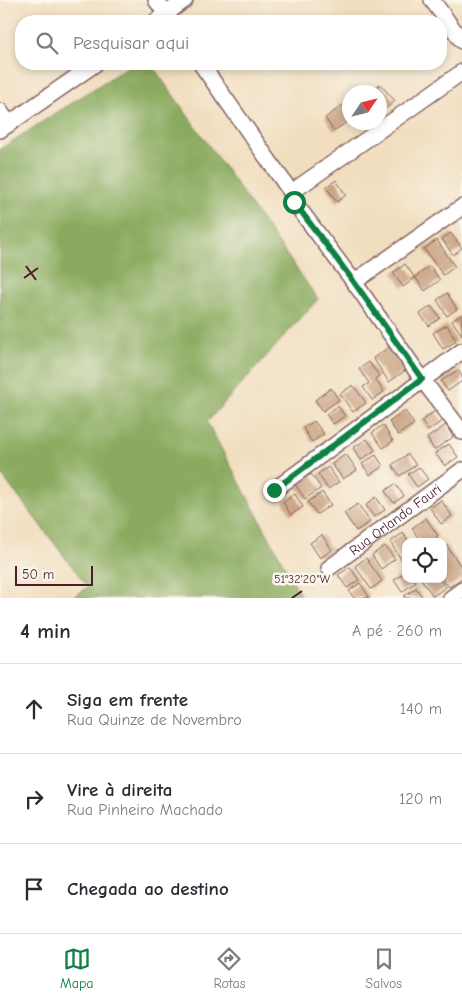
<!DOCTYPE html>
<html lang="pt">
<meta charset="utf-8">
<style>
body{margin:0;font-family:"Comic Neue",sans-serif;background:#f7f7f7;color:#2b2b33}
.controls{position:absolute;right:15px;bottom:15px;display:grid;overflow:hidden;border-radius:10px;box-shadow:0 2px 8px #0003}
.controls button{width:45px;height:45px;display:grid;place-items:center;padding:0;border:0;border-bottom:1px solid #e1e1e2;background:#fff;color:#2b2b33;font:25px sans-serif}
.compass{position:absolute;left:342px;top:85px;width:45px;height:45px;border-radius:50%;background:#fff;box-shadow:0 2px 8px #0003;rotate:55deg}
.scale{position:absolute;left:15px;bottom:12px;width:78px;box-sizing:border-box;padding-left:5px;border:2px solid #4a1f2b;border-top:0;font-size:14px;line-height:18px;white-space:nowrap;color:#4a1f2b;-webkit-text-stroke:4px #fbf7ec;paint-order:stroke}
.stop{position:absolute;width:15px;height:15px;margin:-11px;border:4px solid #0b8043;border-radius:50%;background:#fff}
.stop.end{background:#0b8043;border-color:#fff;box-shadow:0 1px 5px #0008}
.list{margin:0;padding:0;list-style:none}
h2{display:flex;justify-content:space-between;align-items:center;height:65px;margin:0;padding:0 20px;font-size:21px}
h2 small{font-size:16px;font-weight:400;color:#7c7c81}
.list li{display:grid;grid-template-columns:32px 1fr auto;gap:15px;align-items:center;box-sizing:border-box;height:90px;padding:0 20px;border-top:1px solid #e1e1e2}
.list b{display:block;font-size:19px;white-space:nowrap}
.list p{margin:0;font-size:16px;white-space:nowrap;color:#7c7c81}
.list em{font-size:16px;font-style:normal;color:#7c7c81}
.icon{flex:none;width:28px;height:28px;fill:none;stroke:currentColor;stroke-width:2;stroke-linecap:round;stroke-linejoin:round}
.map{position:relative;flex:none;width:462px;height:598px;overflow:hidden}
.search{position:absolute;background:#fff;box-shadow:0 2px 8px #0003;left:15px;right:15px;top:15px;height:55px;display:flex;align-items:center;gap:12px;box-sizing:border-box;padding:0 18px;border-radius:20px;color:#7c7c81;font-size:19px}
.sheet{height:335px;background:#fff}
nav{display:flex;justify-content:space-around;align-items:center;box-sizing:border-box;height:70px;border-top:1px solid #e1e1e2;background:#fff;font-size:14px;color:#7c7c81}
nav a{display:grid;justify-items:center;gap:2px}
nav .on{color:#0b8043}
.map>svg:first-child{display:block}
.forest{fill:#8aab5f;stroke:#6a6545}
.building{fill:#c9a080}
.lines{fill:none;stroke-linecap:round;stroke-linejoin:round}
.minor-casing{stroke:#84625f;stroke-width:18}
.minor{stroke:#fff;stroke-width:15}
.route{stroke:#0b8043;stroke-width:6}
.ticks{fill:none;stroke:#4a1f2b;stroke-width:2}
.labels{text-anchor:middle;stroke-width:5;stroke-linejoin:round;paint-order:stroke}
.street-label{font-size:14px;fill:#4a1f2b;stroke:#fbf7ec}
.ticks-label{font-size:12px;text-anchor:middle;fill:#4a1f2b;stroke:#fbf7ec;stroke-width:5;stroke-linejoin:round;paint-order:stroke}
</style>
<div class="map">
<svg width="462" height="598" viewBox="0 0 462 598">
<rect width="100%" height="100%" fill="#fbf7ec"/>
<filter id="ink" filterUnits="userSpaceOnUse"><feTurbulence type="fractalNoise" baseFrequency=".02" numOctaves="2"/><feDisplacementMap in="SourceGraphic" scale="10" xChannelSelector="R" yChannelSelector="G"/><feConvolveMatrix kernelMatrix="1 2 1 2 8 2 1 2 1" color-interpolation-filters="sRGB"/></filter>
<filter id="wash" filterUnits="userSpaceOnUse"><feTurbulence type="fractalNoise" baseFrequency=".0096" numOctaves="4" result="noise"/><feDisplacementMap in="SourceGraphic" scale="20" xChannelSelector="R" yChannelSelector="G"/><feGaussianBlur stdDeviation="1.12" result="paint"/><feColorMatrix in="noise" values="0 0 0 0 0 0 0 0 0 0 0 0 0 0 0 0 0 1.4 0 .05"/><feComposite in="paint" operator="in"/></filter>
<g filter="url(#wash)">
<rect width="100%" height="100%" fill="#f1debf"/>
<path class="forest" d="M 132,64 L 151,64 L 318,299 L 207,422 L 302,598 L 72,598 L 88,587 L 0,473 L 0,149 Z"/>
<g id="blocks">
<path class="building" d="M 380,84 L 395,101 L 382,112 L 380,109 L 380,92 L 370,92 Z
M 343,105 L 350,114 L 350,120 L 334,131 L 325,118 Z
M 336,180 L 346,195 L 337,202 L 326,187 Z
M 451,233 L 462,248 L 453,255 L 442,239 Z
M 437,240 L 455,267 L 443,275 L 424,249 Z
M 405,264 L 415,278 L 403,287 L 393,273 Z
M 430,266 L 440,280 L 425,291 L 415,277 Z
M 447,293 L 457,309 L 447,316 L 437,300 Z
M 431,306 L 440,318 L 429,326 L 420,314 Z
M 462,314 L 462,335 L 452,321 Z
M 447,325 L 456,341 L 443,349 L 433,333 Z
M 391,346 L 407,369 L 389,382 L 373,358 Z
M 369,362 L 379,376 L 375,379 L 384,392 L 372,400 L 363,387 L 369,383 L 359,369 Z
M 458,370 L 462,376 L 462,381 L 448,391 L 441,381 Z
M 353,385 L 366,403 L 353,412 L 340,394 Z
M 331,388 L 339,400 L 323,411 L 315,400 Z
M 338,406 L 345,416 L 333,424 L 326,414 Z
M 405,411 L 414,424 L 398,435 L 389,422 Z
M 435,411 L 442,421 L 428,431 L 421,421 Z
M 314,421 L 324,434 L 312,442 L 303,428 Z
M 383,425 L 393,441 L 383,448 L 372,433 Z
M 446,425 L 453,437 L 434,450 L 427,438 Z
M 367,439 L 375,450 L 361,460 L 353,448 Z
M 449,444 L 458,457 L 445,466 L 435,453 Z
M 346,454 L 357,470 L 343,479 L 332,464 Z
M 408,454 L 416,465 L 400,476 L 392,465 Z
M 376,455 L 383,466 L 370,475 L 362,464 Z
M 328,467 L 339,482 L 328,489 L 318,474 Z
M 419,467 L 428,479 L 417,487 L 408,474 Z
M 311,474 L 321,488 L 305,499 L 295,484 Z
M 395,484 L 404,496 L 394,503 L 385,491 Z
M 322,492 L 331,505 L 317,514 L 308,502 Z
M 295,494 L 303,507 L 291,515 L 283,502 Z
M 376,497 L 385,510 L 374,517 L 366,505 Z
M 441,500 L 452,516 L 441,524 L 430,508 Z
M 358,504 L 370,522 L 356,531 L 344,513 Z
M 426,518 L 438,536 L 431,542 L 421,542 L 412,528 Z
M 403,533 L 409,542 L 406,542 L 406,560 L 403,562 L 390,542 Z
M 322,535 L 332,550 L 320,558 L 310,543 Z
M 446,545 L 462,568 L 462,578 L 449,587 L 443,579 L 443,547 Z
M 385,546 L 395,559 L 381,569 L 372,555 Z
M 366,558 L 382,581 L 371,589 L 355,566 Z
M 350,567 L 359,580 L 347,588 L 338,575 Z
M 406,572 L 406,579 L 414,579 L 416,582 L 402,592 L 394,580 Z
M 421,579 L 440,579 L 446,587 L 433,596 Z
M 360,583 L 369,597 L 368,598 L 354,598 L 349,591 Z
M 416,588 L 423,598 L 405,598 L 404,596 Z"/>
</g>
</g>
<g filter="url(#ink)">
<use href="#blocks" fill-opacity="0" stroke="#84625f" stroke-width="1"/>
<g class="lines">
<g class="minor-casing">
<g id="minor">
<path d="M 156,0 L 171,21"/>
<path d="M 432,0 L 462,41"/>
<path d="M 156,21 L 185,0"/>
<path d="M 201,64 L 293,195 L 294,202 L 354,282 L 422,379 L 462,432"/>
<path d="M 0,111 L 9,124"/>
<path d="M 0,130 L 95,64"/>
<path d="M 293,195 L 296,189 L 462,72"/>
<path d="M 354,282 L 462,207"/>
<path d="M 274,490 L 462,351"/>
<path id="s1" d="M 329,568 L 462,470"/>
<path d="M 451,598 L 462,590"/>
</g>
</g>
<use href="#minor" class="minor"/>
</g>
</g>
<g class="lines" filter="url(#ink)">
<path class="route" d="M 274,490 L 422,379 L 354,282 L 294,202"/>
</g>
<path class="ticks" d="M 26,266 L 36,280M 24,278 L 38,268M 292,598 L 302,591"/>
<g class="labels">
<g class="street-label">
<text dy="5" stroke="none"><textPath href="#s1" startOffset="82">Rua Orlando Fauri</textPath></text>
</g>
</g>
<g class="ticks-label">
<text x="302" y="583">51°32'20"W</text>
</g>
</svg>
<div class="controls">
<button><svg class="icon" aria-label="locate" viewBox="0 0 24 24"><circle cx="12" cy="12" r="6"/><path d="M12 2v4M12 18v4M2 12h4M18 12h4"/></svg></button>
</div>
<svg class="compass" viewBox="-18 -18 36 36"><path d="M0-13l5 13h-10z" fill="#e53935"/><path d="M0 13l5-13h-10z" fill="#7c7c81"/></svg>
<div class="scale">50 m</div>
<div class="stop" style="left:294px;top:202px"></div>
<div class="stop end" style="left:274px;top:490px"></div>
<div class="search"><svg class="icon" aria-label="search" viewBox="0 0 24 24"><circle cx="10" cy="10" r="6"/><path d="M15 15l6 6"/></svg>Pesquisar aqui</div>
</div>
<section class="sheet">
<h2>4 min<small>A pé · 260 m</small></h2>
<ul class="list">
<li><svg class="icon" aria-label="ahead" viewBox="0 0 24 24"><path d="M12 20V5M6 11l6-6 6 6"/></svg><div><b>Siga em frente</b><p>Rua Quinze de Novembro</p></div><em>140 m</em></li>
<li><svg class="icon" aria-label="right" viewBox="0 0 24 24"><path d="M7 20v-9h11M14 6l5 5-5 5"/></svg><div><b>Vire à direita</b><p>Rua Pinheiro Machado</p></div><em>120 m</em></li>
<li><svg class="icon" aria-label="arrive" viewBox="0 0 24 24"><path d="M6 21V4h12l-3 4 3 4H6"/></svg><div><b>Chegada ao destino</b></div></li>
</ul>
</section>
<nav>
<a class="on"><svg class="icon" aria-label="map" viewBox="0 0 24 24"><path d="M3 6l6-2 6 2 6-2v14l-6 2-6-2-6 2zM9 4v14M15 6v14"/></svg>Mapa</a>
<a><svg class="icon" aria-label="directions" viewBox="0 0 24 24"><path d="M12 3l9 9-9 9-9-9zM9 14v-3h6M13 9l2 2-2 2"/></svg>Rotas</a>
<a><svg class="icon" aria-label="saved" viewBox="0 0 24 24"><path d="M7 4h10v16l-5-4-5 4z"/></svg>Salvos</a>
</nav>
